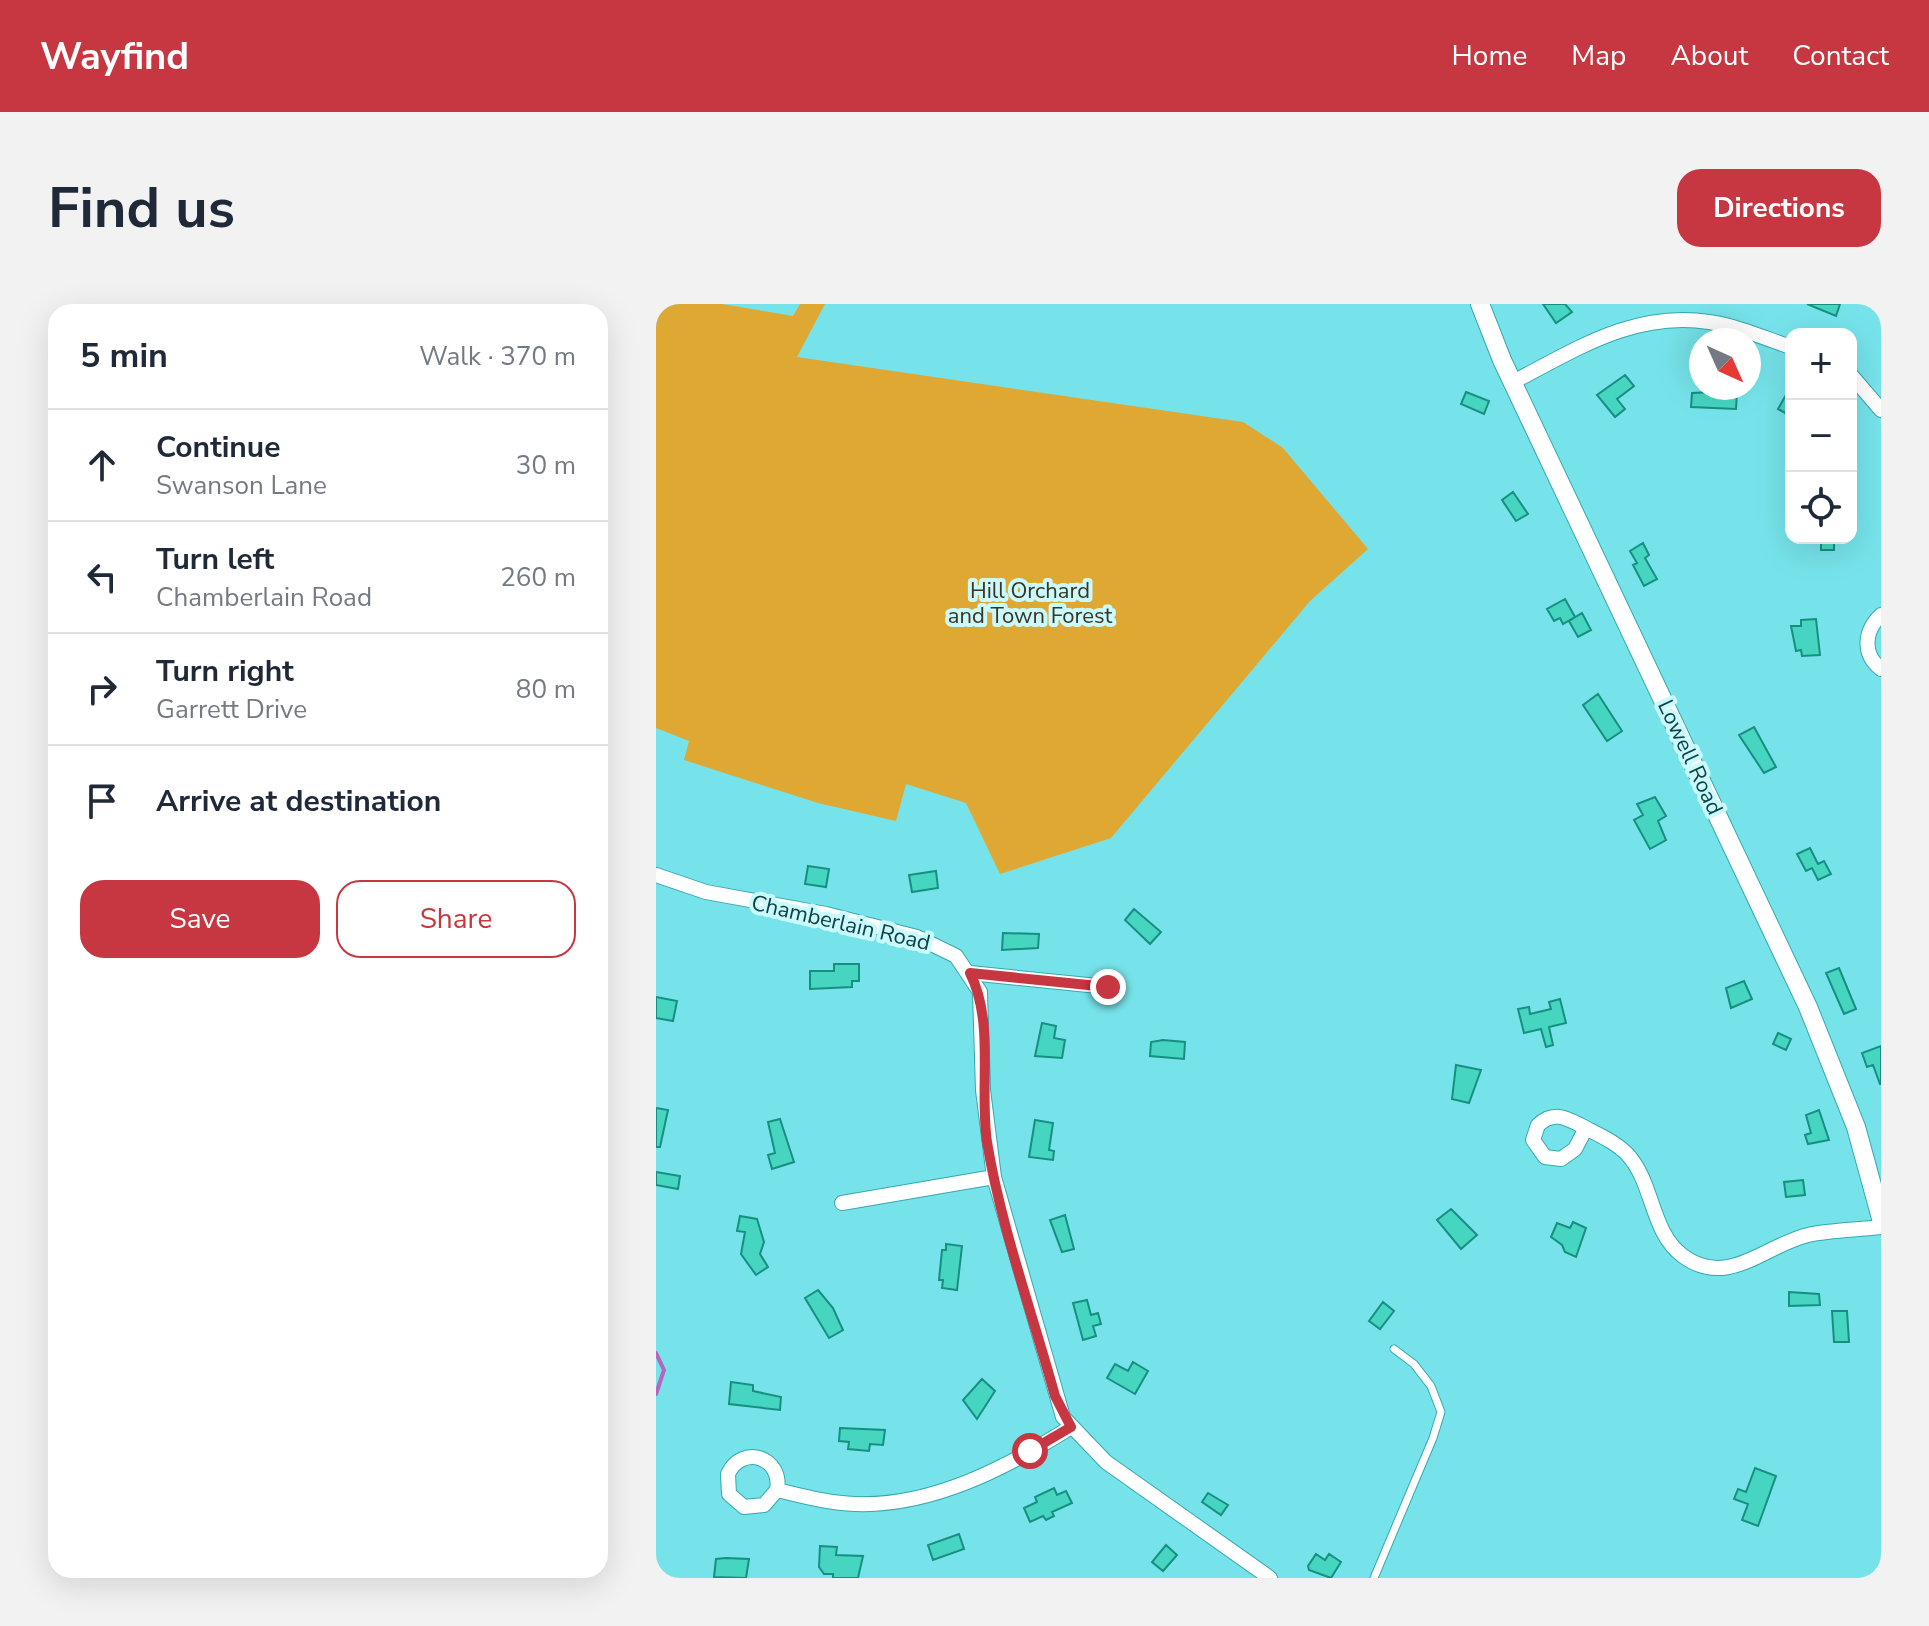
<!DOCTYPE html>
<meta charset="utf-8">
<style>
body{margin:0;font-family:"Nunito Sans",sans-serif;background:#f2f2f3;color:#1f2937}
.controls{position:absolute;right:24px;top:24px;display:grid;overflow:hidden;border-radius:16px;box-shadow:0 8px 32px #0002}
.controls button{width:72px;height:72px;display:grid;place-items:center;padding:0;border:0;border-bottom:2px solid #e0e1e3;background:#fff;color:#1f2937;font:40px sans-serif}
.compass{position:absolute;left:1033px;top:24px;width:72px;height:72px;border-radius:50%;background:#fff;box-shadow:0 8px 32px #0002;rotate:135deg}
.stop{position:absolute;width:24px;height:24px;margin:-18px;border:6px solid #c73741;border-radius:50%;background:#fff}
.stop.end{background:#c73741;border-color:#fff;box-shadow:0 2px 8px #0008}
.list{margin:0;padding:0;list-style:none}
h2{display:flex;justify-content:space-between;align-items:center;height:104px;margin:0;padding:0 32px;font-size:34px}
h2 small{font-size:26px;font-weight:400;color:#747a83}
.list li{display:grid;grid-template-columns:52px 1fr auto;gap:24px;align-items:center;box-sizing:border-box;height:112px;padding:0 32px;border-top:2px solid #e0e1e3}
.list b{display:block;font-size:30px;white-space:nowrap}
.list p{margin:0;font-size:26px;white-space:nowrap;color:#747a83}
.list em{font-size:26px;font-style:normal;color:#747a83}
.actions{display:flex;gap:16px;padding:24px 32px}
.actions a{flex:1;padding:18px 0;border:2px solid #c73741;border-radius:24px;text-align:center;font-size:28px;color:#c73741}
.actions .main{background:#c73741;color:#fff}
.icon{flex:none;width:44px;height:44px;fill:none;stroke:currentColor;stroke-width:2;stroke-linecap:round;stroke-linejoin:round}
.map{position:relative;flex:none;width:1225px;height:1274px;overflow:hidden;border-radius:24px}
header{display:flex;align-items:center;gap:48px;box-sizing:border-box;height:112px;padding:0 40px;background:#c73741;color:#fff}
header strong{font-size:38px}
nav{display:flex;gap:44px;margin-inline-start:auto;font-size:28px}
.intro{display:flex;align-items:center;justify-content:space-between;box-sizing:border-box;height:192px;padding:0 48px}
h1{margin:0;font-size:56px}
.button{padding:20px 36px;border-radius:24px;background:#c73741;color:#fff;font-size:28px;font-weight:700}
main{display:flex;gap:48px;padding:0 48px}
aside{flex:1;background:#fff;border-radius:24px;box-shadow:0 8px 32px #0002}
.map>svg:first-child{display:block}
.green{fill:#dfa833}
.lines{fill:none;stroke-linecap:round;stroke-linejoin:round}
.stream{stroke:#b466c1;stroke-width:4}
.building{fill:#46d5c1;stroke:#178f80;stroke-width:2}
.service-casing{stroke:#35a8b0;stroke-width:9}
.minor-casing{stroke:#35a8b0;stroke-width:16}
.tertiary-casing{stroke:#35a8b0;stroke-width:20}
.service{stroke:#fff;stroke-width:7}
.minor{stroke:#fff;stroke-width:14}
.tertiary{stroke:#fff;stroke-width:18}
.route{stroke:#c73741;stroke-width:10}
.labels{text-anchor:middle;stroke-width:8;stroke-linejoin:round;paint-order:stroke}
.park-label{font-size:22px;fill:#3f341f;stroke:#c9fafe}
.street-label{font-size:22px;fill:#114144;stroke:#c9fafe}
</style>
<header>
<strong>Wayfind</strong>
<nav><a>Home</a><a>Map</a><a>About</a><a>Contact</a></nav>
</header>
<div class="intro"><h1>Find us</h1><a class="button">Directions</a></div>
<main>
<aside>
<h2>5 min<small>Walk · 370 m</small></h2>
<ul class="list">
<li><svg class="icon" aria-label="ahead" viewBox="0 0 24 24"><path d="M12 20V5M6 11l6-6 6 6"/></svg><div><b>Continue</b><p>Swanson Lane</p></div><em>30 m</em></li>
<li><svg class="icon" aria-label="left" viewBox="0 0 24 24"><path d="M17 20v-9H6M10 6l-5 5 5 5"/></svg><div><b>Turn left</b><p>Chamberlain Road</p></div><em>260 m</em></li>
<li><svg class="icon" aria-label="right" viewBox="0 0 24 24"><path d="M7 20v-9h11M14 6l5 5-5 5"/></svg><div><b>Turn right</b><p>Garrett Drive</p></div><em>80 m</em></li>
<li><svg class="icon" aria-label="arrive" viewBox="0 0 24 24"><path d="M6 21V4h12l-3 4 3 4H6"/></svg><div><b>Arrive at destination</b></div></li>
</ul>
<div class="actions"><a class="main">Save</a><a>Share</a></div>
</aside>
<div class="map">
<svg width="1225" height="1274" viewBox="0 0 1225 1274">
<rect width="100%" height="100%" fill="#76e3ea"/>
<path class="green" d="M 0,0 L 66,0 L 137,12 L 144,0 L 169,0 L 141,53 L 587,118 L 627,144 L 712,245 L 654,297 L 455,534 L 344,570 L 310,499 L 250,480 L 240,517 L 162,499 L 28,456 L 33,437 L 0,424 Z"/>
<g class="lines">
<path class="stream" d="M 0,1049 L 8,1066 L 0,1090"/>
</g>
<path class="building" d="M 887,0 L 909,0 L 916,8 L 900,19 Z
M 1151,0 L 1184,0 L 1180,12 Z
M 969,71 L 978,82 L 961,95 L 969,105 L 959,113 L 941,91 Z
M 1135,82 L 1135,112 L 1122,105 Z
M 810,88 L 833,97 L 828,110 L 805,100 Z
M 1057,88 L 1081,88 L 1080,105 L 1035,103 L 1036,89 Z
M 857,188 L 872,210 L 860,217 L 846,196 Z
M 1165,234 L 1178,234 L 1178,246 L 1165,246 Z
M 987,239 L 993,251 L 989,254 L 1001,275 L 988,282 L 977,261 L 981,259 L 974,247 Z
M 909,295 L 919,313 L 907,320 L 904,314 L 898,317 L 891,305 Z
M 926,309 L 935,326 L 922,333 L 913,317 Z
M 1160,315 L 1164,351 L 1146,352 L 1145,346 L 1140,347 L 1135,322 L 1145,322 L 1145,316 Z
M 942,390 L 966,427 L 951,437 L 927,401 Z
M 1098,423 L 1120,463 L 1108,469 L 1083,431 Z
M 999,493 L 1010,512 L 1002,517 L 1010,536 L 994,545 L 978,516 L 987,511 L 981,500 Z
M 1154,544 L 1162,560 L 1168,557 L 1175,570 L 1162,576 L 1156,564 L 1150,567 L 1141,550 Z
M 152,562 L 173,565 L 170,583 L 149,580 Z
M 280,567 L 282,584 L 256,588 L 253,571 Z
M 478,605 L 505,628 L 494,640 L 469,616 Z
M 347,629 L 383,630 L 382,644 L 346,646 Z
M 178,660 L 203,660 L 203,677 L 196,677 L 196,683 L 154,685 L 154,667 L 178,667 Z
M 1183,664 L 1200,705 L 1188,710 L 1170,669 Z
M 1088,677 L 1096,695 L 1075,704 L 1070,684 Z
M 0,693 L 21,697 L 17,717 L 0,714 Z
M 904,695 L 910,719 L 893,723 L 897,741 L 890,743 L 885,725 L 868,729 L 862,705 L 873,703 L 874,710 L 895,705 L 893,698 Z
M 386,719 L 400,722 L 398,734 L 409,736 L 406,754 L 379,752 Z
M 1122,729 L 1135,735 L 1130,746 L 1117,740 Z
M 507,736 L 529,738 L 528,755 L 494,752 L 495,738 Z
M 1225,742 L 1225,780 L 1224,780 L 1217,761 L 1211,763 L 1206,749 Z
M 800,761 L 825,766 L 813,799 L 796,795 Z
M 0,804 L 12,806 L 4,843 L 0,843 Z
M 1163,806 L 1173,836 L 1152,840 L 1149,831 L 1155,829 L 1150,811 Z
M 124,815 L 138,858 L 116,865 L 112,851 L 119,849 L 112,818 Z
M 379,816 L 397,819 L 393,846 L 398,847 L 397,856 L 373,853 Z
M 0,868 L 24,872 L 22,885 L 0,881 Z
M 1147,876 L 1149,891 L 1130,893 L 1128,878 Z
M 795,905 L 821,931 L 805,945 L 781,916 Z
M 409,911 L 418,945 L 406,948 L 394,916 Z
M 84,912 L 101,915 L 108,938 L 104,950 L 112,963 L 100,971 L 85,950 L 89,928 L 81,927 Z
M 917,918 L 930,924 L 920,953 L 909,948 L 906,941 L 895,933 L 901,919 L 914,924 Z
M 290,940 L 306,942 L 301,986 L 286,984 L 287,976 L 283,976 L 286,946 L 290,946 Z
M 162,986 L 177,1004 L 187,1026 L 173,1034 L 149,994 Z
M 1133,988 L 1163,990 L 1164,1001 L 1133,1002 Z
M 431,996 L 435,1011 L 442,1009 L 445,1020 L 437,1022 L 440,1032 L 427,1036 L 417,999 Z
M 727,998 L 738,1007 L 724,1025 L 713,1017 Z
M 1176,1007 L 1191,1007 L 1193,1038 L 1178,1038 Z
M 477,1058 L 492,1067 L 479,1090 L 451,1074 L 459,1060 L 472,1067 Z
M 326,1075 L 339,1087 L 321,1115 L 307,1096 Z
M 75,1078 L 97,1081 L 97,1087 L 125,1093 L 124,1106 L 73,1100 Z
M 184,1124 L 229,1126 L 227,1141 L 214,1140 L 213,1147 L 192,1145 L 193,1138 L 183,1137 Z
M 1099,1164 L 1120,1172 L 1102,1222 L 1086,1216 L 1092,1200 L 1078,1195 L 1082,1185 L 1090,1188 Z
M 398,1184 L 401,1191 L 410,1187 L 416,1199 L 396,1208 L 398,1212 L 390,1216 L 387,1212 L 374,1218 L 368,1204 L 381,1198 L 379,1193 Z
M 552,1189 L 572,1201 L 565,1211 L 546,1198 Z
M 303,1230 L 308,1245 L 277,1256 L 272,1241 Z
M 510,1241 L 521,1251 L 507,1267 L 496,1258 Z
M 164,1242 L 181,1243 L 180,1251 L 207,1252 L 202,1274 L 177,1274 L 177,1270 L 168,1270 L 163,1263 Z
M 660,1250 L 669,1256 L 673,1250 L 685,1258 L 675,1274 L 653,1266 L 652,1262 Z
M 70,1254 L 93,1255 L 90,1274 L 58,1273 L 60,1255 Z"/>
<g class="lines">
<g class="service-casing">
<path id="service" d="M 718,1274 L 777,1134 L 785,1108 L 775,1082 L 758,1060 L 738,1045"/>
</g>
<g class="minor-casing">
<path id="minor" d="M 1195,71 L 1225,106
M 857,78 C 919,46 979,6 1053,18 C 1081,22 1108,34 1135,43
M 1225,311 C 1208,327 1206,350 1225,365
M 0,571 L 50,588 L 170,610 L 261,633 L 300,652 L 324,688 L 327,786 L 338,873 L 407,1113 L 450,1158 L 614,1274
M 314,669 L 452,683
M 930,824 L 919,845 L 905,855 L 889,853 L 877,836 L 882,821 C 897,807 909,813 926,822 C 941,830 960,838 972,851 C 998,880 995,929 1027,952 C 1072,985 1109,941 1152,931 C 1175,926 1201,926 1225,923
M 186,899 L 338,873
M 121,1186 L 108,1201 L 88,1203 L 73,1190 L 72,1170 C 86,1140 127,1153 121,1186 C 147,1192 172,1199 199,1200 C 276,1203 352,1163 415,1123"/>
</g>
<g class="tertiary-casing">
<path id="tertiary" d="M 824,0 L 846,56 L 1152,703 L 1200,823 L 1225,914"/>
</g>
<use href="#service" class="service"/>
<use href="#minor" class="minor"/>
<use href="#tertiary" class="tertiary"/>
</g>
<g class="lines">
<path class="route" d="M 374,1147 L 415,1123 L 399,1092 C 376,1008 345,923 331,838 C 323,783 339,719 314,669 L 452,683"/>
</g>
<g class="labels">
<g class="park-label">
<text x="374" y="294">Hill Orchard<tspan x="374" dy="25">and Town Forest</tspan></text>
</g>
<g class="street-label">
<text transform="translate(1035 453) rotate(65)" y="8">Lowell Road</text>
<text transform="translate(185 618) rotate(13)" y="8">Chamberlain Road</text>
</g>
</g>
</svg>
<div class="controls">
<button>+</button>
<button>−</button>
<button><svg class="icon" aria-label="locate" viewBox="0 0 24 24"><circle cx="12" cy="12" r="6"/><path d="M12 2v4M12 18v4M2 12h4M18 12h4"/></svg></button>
</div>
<svg class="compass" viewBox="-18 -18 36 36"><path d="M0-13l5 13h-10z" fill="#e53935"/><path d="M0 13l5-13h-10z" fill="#747a83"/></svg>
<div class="stop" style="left:374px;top:1147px"></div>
<div class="stop end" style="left:452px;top:683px"></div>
</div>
</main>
